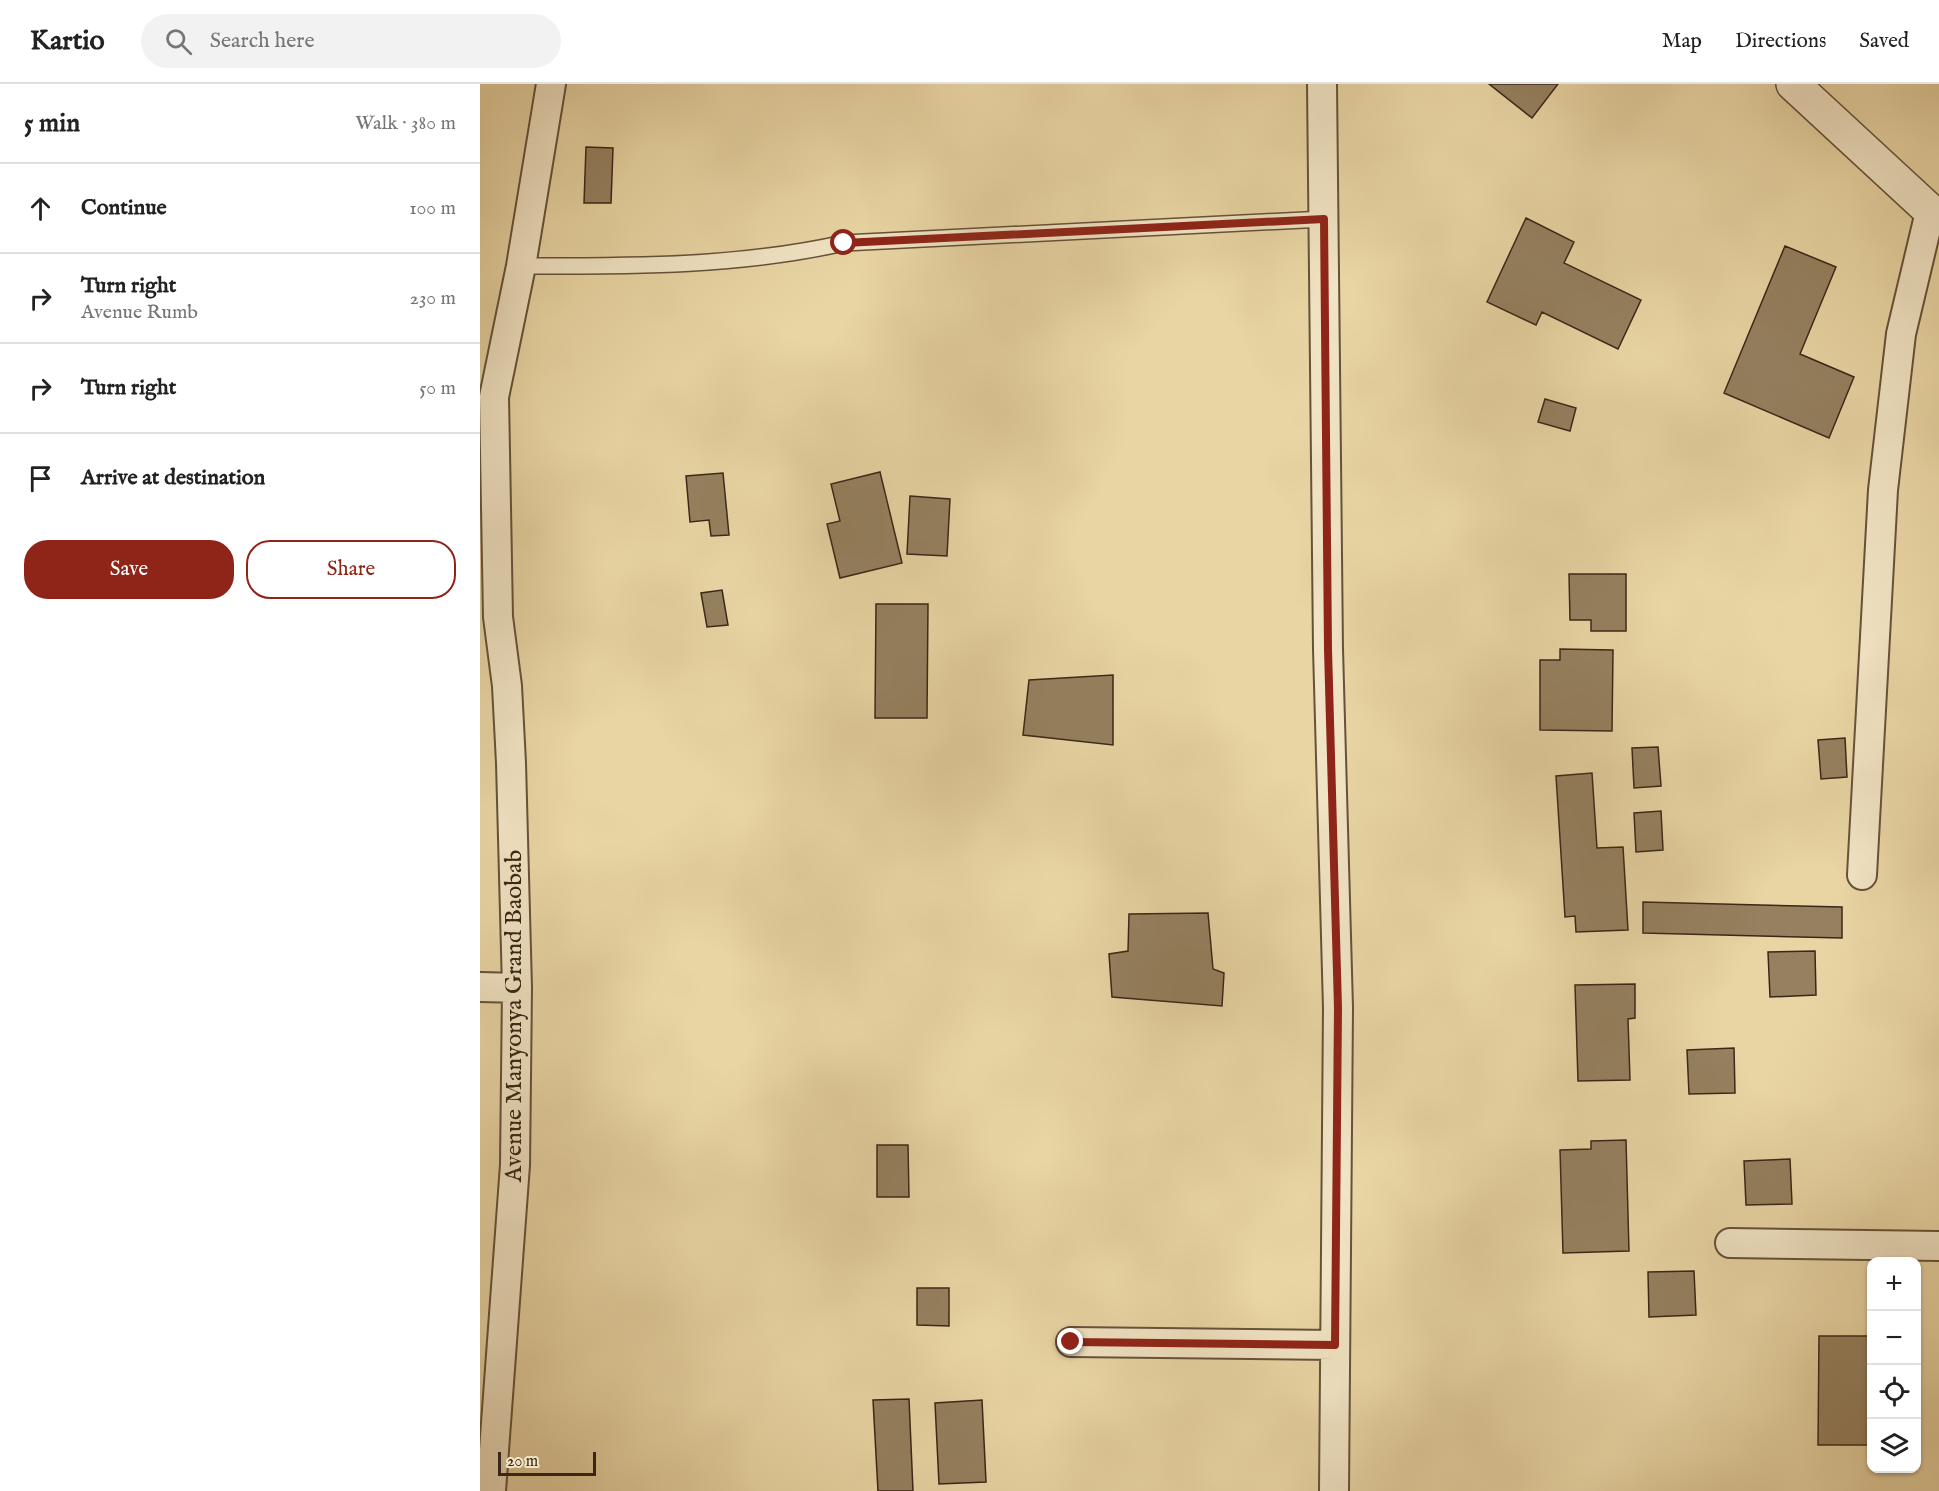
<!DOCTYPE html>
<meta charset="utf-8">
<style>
body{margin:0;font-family:"IM FELL English",serif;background:#f2f2f2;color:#222}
.controls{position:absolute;right:18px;bottom:18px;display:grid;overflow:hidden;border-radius:12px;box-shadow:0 2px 4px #0004}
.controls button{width:54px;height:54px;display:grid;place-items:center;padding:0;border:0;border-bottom:2px solid #e0e0e0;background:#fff;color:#222;font:30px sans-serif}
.scale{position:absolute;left:18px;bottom:15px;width:98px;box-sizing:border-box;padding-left:6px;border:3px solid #3a2717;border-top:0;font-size:16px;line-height:21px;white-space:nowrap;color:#3a2717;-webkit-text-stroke:4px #f1e4c4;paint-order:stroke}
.stop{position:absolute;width:18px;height:18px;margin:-14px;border:4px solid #8f2418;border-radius:50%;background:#fff}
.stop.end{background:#8f2418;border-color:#fff;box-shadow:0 2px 6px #0008}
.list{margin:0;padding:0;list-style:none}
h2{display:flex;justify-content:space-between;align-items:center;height:78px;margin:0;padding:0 24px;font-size:26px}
h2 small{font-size:20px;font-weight:400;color:#767676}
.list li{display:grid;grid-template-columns:39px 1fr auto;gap:18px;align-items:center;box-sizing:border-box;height:90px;padding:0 24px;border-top:2px solid #e0e0e0}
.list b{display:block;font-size:22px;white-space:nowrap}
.list p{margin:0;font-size:20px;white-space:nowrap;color:#767676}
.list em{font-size:20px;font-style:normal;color:#767676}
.actions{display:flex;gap:12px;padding:18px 24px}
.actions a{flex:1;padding:14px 0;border:2px solid #8f2418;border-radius:24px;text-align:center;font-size:21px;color:#8f2418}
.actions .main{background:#8f2418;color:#fff}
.icon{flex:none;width:33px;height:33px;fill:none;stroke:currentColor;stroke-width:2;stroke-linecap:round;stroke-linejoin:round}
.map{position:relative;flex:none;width:1459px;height:1407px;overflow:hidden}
header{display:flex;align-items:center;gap:36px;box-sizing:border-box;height:84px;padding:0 30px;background:#fff;border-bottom:2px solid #e0e0e0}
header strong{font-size:28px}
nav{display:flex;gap:33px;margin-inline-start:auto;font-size:21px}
.search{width:420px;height:54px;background:#f2f2f2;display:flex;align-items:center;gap:15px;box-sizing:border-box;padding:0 21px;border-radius:33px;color:#767676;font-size:22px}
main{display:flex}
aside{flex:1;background:#fff}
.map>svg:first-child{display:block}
.building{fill:#958160;stroke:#3a2717;stroke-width:1.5}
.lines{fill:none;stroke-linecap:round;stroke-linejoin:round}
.service-casing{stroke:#66523a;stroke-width:18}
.minor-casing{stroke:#66523a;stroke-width:32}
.tertiary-casing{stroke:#66523a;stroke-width:36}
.service{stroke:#f1e4c4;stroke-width:15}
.minor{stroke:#f1e4c4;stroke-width:28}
.tertiary{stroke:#f1e4c4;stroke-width:33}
.route{stroke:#8f2418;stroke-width:8}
.labels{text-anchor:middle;stroke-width:4.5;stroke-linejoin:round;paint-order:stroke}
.street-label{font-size:24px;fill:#3a2717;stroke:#f1e4c4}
</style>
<header>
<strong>Kartio</strong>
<div class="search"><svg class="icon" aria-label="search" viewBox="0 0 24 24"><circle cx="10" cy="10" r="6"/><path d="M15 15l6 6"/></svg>Search here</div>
<nav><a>Map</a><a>Directions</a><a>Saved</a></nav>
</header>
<main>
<aside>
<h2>5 min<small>Walk · 380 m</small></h2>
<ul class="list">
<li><svg class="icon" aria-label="ahead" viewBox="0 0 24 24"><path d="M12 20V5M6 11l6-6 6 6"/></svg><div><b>Continue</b></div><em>100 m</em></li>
<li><svg class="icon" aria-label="right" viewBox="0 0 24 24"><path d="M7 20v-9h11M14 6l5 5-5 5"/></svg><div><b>Turn right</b><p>Avenue Rumb</p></div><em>230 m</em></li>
<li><svg class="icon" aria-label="right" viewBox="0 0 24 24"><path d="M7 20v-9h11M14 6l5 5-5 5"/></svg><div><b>Turn right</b></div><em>50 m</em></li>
<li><svg class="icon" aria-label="arrive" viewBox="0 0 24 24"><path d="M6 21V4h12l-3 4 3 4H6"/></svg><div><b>Arrive at destination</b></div></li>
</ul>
<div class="actions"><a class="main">Save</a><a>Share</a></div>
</aside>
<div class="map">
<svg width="1459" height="1407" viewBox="0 0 1459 1407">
<rect width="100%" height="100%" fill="#e9d5a4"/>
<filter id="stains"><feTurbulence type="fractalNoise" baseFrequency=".00333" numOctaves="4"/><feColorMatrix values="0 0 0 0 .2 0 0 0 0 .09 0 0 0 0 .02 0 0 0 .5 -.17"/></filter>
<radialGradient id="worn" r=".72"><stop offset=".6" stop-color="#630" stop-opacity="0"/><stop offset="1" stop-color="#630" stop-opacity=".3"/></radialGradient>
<path class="building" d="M 1009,0 L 1078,0 L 1052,34 Z
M 106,63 L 133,64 L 131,119 L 104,119 Z
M 1046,134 L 1094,158 L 1084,179 L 1161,216 L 1138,265 L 1062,228 L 1056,241 L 1007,218 Z
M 1305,162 L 1356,183 L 1320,270 L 1374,293 L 1349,354 L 1244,309 Z
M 1065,315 L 1096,324 L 1090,347 L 1058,338 Z
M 400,388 L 422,479 L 360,494 L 347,440 L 360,437 L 351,400 Z
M 243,389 L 249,451 L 231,452 L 229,436 L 210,438 L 206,392 Z
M 430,412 L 470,415 L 467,472 L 427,470 Z
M 1089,490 L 1146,490 L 1146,547 L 1111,547 L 1111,536 L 1090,536 Z
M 242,506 L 248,541 L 227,543 L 221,509 Z
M 396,520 L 448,520 L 447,634 L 395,634 Z
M 1080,565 L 1133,566 L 1132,647 L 1060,646 L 1060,576 L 1080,576 Z
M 633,591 L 633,661 L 543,651 L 549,596 Z
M 1365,654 L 1367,693 L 1341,695 L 1338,656 Z
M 1178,663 L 1181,702 L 1154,704 L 1152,664 Z
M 1112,689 L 1117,764 L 1143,763 L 1148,846 L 1096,848 L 1095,832 L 1085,833 L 1076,692 Z
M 1181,727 L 1183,766 L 1156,768 L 1154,729 Z
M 1163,818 L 1362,823 L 1362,854 L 1163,849 Z
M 728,829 L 733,885 L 744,889 L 742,922 L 632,913 L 629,870 L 648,867 L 649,830 Z
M 1335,867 L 1336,911 L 1290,913 L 1288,868 Z
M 1155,900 L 1155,934 L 1148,935 L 1150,996 L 1098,997 L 1095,901 Z
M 1254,964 L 1255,1009 L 1209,1010 L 1207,966 Z
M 1146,1056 L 1149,1167 L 1083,1169 L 1080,1066 L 1111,1065 L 1111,1057 Z
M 397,1061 L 428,1061 L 429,1113 L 397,1113 Z
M 1310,1075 L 1312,1120 L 1266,1121 L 1264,1077 Z
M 1214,1187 L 1216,1231 L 1169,1233 L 1168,1188 Z
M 437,1204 L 469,1204 L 469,1242 L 437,1241 Z
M 1339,1252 L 1392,1252 L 1392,1361 L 1338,1361 Z
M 429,1315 L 433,1407 L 398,1407 L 393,1316 Z
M 502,1316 L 506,1398 L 459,1400 L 455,1319 Z"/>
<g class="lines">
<g class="service-casing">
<path id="service" d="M 41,182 C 149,182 257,183 364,159 L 844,135"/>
</g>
<g class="minor-casing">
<path id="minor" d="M 842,0 L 848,565 L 858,924 L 854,1407
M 1382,791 L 1403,406 L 1421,250 L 1450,128
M 0,903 L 37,904
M 1250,1159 L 1459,1162
M 591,1258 L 855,1261
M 11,1407 L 35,1081 L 37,904 L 31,679 L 27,602 L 18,533 L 14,313 L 41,182 L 71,0"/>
</g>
<g class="tertiary-casing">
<path id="tertiary" d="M 1313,0 L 1459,135"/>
</g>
<use href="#service" class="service"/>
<use href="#minor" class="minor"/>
<use href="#tertiary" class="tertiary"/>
</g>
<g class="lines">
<path class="route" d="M 364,159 L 844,135 L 848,565 L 858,924 L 855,1261 L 591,1258"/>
</g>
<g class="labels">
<g class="street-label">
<text transform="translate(33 932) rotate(-90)" y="8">Avenue Manyonya Grand Baobab</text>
</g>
</g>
<rect width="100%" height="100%" filter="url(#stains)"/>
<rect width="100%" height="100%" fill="url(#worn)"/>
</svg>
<div class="controls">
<button>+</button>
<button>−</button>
<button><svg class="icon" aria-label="locate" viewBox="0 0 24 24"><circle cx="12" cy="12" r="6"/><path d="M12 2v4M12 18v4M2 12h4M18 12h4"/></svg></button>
<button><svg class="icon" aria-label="layers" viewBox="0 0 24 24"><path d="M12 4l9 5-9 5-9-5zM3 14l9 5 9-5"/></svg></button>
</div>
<div class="scale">20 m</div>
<div class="stop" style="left:364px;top:159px"></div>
<div class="stop end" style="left:591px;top:1258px"></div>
</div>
</main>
